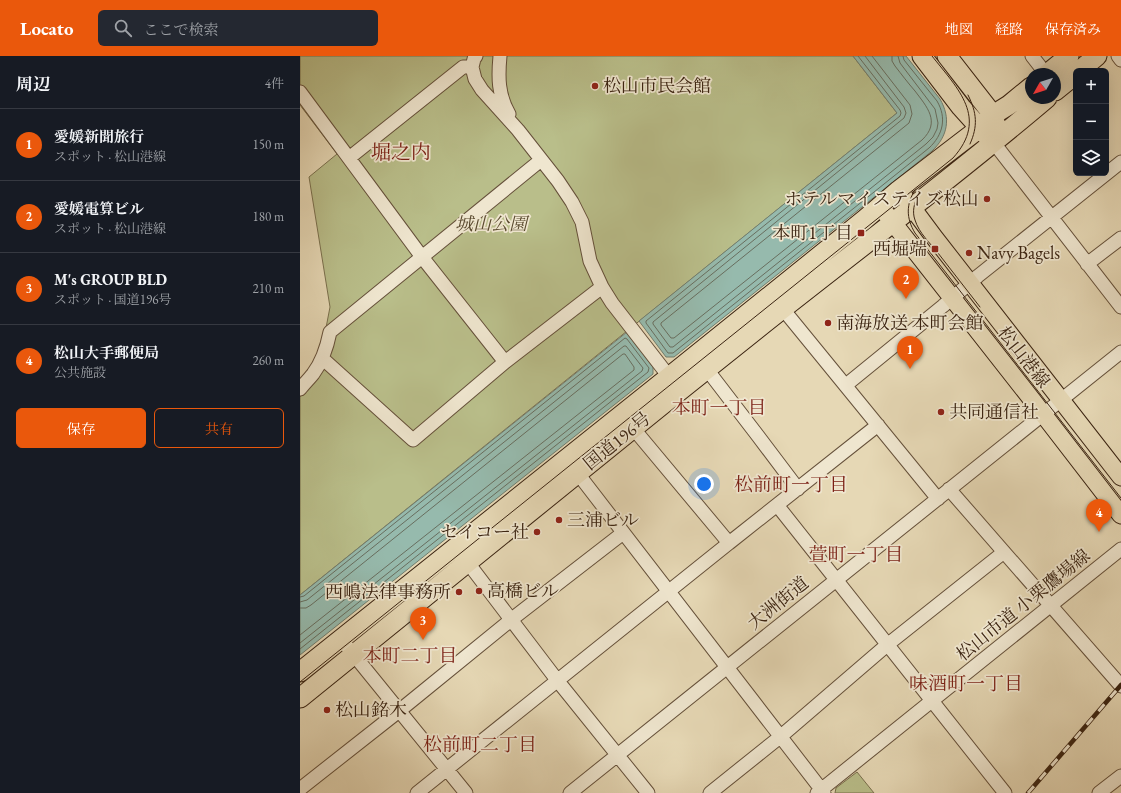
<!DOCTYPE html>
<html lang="ja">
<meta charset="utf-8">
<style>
body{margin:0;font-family:"EB Garamond","Noto Serif JP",serif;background:#242831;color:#f1f3f6}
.controls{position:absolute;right:12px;top:12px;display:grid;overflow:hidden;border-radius:6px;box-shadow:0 4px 16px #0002}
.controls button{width:36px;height:36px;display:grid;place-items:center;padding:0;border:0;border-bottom:1px solid #363941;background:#171b24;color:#f1f3f6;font:20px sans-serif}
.compass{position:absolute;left:725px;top:12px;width:36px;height:36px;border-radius:50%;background:#171b24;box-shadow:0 4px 16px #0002;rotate:231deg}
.you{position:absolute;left:404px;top:428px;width:14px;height:14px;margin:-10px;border:3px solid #fff;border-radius:50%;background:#1a73e8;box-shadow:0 0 0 6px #1a73e833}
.badge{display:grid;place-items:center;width:26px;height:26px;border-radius:50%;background:#ea580c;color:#fff;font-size:13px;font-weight:700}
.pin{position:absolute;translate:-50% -33px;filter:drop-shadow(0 1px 2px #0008)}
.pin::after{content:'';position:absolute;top:21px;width:14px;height:12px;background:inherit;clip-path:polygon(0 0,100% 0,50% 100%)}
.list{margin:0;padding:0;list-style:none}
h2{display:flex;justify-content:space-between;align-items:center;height:52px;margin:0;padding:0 16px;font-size:17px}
h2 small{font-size:13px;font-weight:400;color:#9ea1a6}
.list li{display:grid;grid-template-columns:26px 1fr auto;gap:12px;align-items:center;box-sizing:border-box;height:72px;padding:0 16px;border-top:1px solid #363941}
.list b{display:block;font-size:15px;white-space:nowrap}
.list p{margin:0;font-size:13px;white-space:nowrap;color:#9ea1a6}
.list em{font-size:13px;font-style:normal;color:#9ea1a6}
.actions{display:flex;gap:8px;padding:12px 16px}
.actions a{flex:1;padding:9px 0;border:1px solid #ea580c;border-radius:6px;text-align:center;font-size:14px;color:#ea580c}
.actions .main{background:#ea580c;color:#fff}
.icon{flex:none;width:22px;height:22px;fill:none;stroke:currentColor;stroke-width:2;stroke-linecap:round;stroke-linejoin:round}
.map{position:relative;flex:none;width:821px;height:737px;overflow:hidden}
header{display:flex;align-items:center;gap:24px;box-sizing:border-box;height:56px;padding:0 20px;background:#ea580c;color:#fff}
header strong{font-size:19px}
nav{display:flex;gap:22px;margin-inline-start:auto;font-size:14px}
.search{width:280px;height:36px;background:#242831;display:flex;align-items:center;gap:10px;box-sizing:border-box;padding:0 14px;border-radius:6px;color:#9ea1a6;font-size:15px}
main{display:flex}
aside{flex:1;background:#171b24}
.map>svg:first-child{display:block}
.green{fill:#b9be8a;stroke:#7a704e}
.water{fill:#96baad;stroke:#717e6f}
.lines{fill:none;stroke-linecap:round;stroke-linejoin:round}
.shore{stroke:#686e5f;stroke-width:1}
.minor-casing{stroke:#65503a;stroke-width:15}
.major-casing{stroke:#3a2311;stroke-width:19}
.highway-casing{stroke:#3a2311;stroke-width:21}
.minor{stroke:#efe6cf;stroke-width:13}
.major{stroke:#e6d8b5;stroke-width:17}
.highway{stroke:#e6d8b5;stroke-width:19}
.tram{stroke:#3a2311;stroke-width:1}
.rail-casing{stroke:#3a2311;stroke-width:4.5}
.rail{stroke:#efe6cf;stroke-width:3;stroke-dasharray:9;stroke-linecap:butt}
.poi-dot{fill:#8f2418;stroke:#efe6cf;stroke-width:1.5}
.labels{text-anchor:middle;stroke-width:3.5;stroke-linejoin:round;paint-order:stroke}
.poi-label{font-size:18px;fill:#3a2311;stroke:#efe6cf;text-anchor:start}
.park-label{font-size:18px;font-style:italic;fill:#5a4a2f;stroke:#efe6cf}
.street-label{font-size:18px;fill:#3a2311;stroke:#efe6cf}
.neighbourhood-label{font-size:19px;fill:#7a1f14;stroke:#efe6cf}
.quarter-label{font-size:20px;fill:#7a1f14;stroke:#efe6cf}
</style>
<header>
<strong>Locato</strong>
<div class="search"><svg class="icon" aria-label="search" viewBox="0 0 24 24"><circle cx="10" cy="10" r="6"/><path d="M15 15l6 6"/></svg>ここで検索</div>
<nav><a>地図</a><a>経路</a><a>保存済み</a></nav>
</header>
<main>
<aside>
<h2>周辺<small>4件</small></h2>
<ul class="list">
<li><span class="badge">1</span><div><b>愛媛新聞旅行</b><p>スポット · 松山港線</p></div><em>150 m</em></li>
<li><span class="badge">2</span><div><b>愛媛電算ビル</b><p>スポット · 松山港線</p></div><em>180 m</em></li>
<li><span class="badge">3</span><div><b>M's GROUP BLD</b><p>スポット · 国道196号</p></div><em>210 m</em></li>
<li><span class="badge">4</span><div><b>松山大手郵便局</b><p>公共施設</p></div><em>260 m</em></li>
</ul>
<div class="actions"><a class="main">保存</a><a>共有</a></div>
</aside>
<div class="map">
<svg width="821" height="737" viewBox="0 0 821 737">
<rect width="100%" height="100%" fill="#e6d8b5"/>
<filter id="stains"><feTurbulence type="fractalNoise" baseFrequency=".005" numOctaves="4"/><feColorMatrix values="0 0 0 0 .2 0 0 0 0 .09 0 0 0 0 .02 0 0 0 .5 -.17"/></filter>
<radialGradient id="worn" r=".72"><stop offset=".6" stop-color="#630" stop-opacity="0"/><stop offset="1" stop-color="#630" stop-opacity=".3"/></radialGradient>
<path class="green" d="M 0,0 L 553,0 L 597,57 L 0,539 L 0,341 L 22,313 L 25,277 L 30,251 L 9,121 L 37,98 L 0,49 Z
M 557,716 L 574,737 L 535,737 L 536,732 Z"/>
<path class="water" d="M 553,0 L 606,0 L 640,43 C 651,62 648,80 632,95 L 374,301 L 366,301 L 339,265 L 597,57 Z
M 327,276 L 353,311 L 353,318 L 0,599 L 0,539 Z"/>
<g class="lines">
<path class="shore" d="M 558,0 L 600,54 L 601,57 L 600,60 L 346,265 L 346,267 L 368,297 L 373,297 L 629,92 C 643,79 647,62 637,45 L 604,4 L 603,0
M 565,0 L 604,51 L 606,57 L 604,62 L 353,266 L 353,268 L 370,291 L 373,291 L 626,88 L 633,81 L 637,73 L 638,67 L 635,53 L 600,7 L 598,0
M 572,0 L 610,49 L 612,58 L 609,67 L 361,267 L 361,269 L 371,282 L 374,282 L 622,84 C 641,66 627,51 615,35 C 608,27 602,19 595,10 L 592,5 L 592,0
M 0,541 L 4,540 L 325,282 L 327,283 L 349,312 L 348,316 L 0,593
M 0,546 L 7,544 L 324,290 L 326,290 L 343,312 L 342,315 L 0,587
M 0,552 L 6,552 L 11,549 L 323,298 L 325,298 L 334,311 L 334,314 L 0,579"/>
<g class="minor-casing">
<path id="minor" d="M 176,0 L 174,3 L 172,11 L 175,23 L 182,34 L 218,74 L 258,125 L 272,146 L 282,166 L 290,205 L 302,231 L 312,247 L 374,327
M 200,0 C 198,21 198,39 209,58
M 732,0 L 746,18
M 818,0 L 821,4
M 0,36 L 122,201 L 205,306
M 694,87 L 821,251
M 49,102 L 163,11 L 172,11
M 787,208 L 821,182
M 478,247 L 638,443
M 22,302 L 113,384 L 205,306 L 302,231
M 402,307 L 458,380 L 498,433
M 546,329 L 643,250 L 678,220 L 821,106
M 0,333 C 4,328 9,323 13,318 C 22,306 27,291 30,276 L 241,104
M 328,366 L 429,487 L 578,369
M 272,410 L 524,737
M 649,433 L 821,630
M 477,449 L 705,737
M 162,499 L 257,624 L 348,737
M 41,583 L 166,737
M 0,733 L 99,655 L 212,563 L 323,477
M 117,737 L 429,487
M 270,737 L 821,296
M 410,737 L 480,681 L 587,589 L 704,496
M 517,737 L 821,493
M 799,737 L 821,720"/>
</g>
<g class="major-casing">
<path id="major" d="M 599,134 L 634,181 L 821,421
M 580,150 L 733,345 L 821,459"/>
</g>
<g class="highway-casing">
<path id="highway" d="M 622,0 L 661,51 L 688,81
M 647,0 L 693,59 L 696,70
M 779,15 L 797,0
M 747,18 L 769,0
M 755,35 L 776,18
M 0,616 L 369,321 L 564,164 L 599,134 L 676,75 L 693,59 L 709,49 L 731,31
M 0,642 C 152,518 304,395 457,273 C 554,196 653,122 747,42"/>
</g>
<use href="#minor" class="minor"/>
<use href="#major" class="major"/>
<use href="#highway" class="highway"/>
<path class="tram" d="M 668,39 C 677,57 678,70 670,88
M 615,134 C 606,148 606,162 615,177 L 821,442
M 618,140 C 614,147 612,156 615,164 C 619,177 630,187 638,197 C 652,215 666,233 680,251
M 0,626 L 653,102 C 689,62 658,33 632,0"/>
<g class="rail-casing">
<path id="rail" d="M 728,737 L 821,629"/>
</g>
<use href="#rail" class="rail"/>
</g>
<g class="poi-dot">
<circle cx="295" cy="30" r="4"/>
<circle cx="687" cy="143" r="4"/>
<rect x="557" y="173" width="8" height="8" rx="2"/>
<rect x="631" y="189" width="8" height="8" rx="2"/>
<circle cx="669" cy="197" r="4"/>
<circle cx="528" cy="267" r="4"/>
<circle cx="641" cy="356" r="4"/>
<circle cx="259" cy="464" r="4"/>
<circle cx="237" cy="476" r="4"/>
<circle cx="179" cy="535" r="4"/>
<circle cx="159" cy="536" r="4"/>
<circle cx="27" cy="654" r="4"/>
</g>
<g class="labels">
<g class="poi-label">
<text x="303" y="36">松山市民会館</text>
<text x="679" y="149" text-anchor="end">ホテルマイステイズ松山</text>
<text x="553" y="183" text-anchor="end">本町1丁目</text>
<text x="627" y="199" text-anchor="end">西堀端</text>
<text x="677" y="203">Navy Bagels</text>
<text x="536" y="273">南海放送 本町会館</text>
<text x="649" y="362">共同通信社</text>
<text x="267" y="470">三浦ビル</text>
<text x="229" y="482" text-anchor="end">セイコー社</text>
<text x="187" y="541">高橋ビル</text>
<text x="151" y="542" text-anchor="end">西嶋法律事務所</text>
<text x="35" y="660">松山銘木</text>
</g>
<g class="park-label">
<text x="191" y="174">城山公園</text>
</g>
<g class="street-label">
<text transform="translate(724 301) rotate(52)" y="6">松山港線</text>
<text transform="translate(317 385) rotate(-39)" y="6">国道196号</text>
<text transform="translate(478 547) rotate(-39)" y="6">大洲街道</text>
<text transform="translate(723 549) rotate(-39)" y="6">松山市道 小栗鷹場線</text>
</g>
<g class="neighbourhood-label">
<text x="419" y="358">本町一丁目</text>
<text x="491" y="435">松前町一丁目</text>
<text x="556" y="505">萱町一丁目</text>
<text x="110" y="606">本町二丁目</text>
<text x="666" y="634">味酒町一丁目</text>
<text x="180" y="695">松前町二丁目</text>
</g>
<g class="quarter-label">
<text x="101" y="103">堀之内</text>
</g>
</g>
<rect width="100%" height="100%" filter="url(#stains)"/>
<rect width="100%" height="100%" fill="url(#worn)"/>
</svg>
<div class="controls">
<button>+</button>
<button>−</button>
<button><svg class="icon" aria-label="layers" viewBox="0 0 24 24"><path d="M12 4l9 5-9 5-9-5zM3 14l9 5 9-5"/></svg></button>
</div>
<svg class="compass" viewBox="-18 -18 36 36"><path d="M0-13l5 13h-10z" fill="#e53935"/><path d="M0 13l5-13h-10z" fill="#9ea1a6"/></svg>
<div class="you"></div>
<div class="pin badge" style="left:610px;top:313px">1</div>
<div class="pin badge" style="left:606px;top:243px">2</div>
<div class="pin badge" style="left:123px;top:584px">3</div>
<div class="pin badge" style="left:799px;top:476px">4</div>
</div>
</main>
